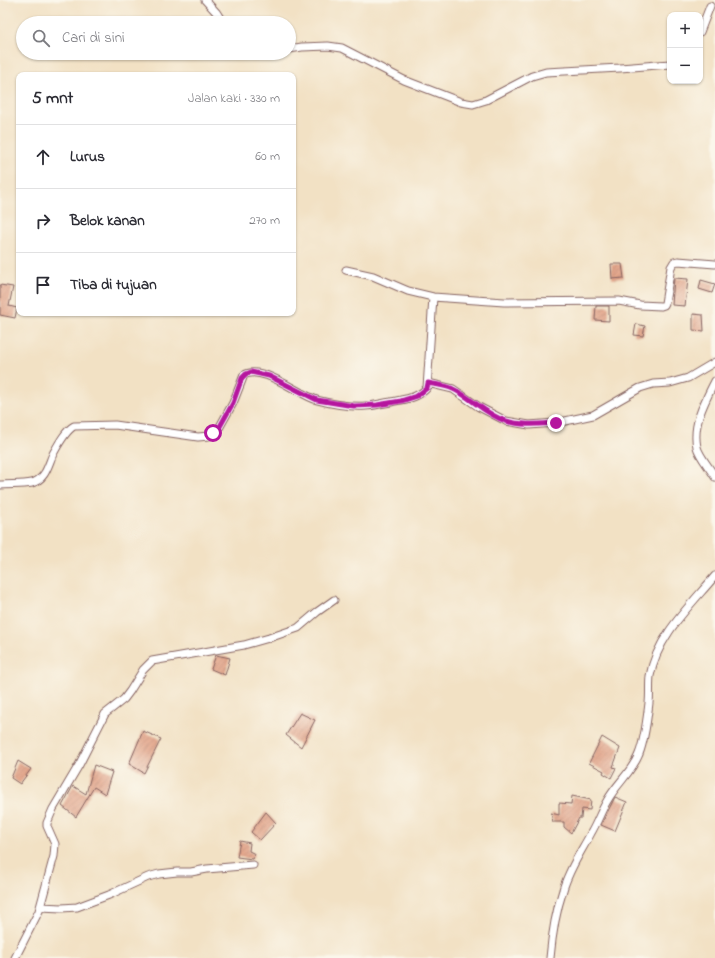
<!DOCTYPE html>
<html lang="id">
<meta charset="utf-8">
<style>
body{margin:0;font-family:"Indie Flower",sans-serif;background:#f7f7f7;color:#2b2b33}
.controls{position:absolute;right:12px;top:12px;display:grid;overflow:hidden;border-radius:8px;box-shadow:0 1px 3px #0004}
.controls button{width:36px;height:36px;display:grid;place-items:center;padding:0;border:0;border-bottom:1px solid #e1e1e2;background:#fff;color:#2b2b33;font:20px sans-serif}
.stop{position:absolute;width:12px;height:12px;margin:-9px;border:3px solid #b5179e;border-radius:50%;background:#fff}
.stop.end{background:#b5179e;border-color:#fff;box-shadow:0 1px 4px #0008}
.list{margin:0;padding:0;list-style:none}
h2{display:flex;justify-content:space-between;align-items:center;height:52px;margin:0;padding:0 16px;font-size:17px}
h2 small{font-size:13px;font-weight:400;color:#7c7c81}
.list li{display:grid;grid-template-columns:26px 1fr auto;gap:12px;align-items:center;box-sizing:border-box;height:64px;padding:0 16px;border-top:1px solid #e1e1e2}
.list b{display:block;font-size:15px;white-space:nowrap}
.list em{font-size:13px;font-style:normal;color:#7c7c81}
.icon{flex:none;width:22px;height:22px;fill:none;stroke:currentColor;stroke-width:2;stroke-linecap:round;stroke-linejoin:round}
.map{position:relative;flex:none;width:715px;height:958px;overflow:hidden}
.search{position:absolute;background:#fff;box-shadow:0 1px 3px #0004;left:16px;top:16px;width:280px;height:44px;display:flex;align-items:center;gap:10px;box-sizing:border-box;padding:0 14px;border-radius:22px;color:#7c7c81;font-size:15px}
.panel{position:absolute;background:#fff;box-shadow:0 1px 3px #0004;left:16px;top:72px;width:280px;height:244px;border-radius:8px}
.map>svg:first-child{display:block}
.building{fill:url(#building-hatch)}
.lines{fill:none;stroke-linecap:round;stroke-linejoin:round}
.street-casing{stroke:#856361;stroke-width:9}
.street{stroke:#fff;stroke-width:7}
.route{stroke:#b5179e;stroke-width:5}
</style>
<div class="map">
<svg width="715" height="958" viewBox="0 0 715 958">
<defs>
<pattern id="building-hatch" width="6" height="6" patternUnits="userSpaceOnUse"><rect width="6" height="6" fill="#dd9374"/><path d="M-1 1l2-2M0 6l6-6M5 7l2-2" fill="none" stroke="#b5775f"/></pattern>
</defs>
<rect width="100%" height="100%" fill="#fbf7ec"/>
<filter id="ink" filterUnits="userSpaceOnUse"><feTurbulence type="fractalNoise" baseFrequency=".025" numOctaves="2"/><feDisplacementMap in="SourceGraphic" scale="8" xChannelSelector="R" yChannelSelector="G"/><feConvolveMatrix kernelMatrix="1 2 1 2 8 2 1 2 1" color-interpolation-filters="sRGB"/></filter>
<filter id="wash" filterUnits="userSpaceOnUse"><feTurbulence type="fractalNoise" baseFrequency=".012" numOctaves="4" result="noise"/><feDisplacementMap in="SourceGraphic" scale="16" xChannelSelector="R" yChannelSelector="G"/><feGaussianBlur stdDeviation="0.9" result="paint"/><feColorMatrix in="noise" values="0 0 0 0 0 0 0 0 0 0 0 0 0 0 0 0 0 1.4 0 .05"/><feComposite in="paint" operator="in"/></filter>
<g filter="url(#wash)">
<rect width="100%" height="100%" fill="#f2e1c4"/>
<g id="blocks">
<path class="building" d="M 611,264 L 622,264 L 624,278 L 612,279 Z
M 674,278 L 688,279 L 685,306 L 672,305 Z
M 701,280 L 715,284 L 712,293 L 699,289 Z
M 0,285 L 13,287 L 9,306 L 17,308 L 15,318 L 0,315 Z
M 596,306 L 609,306 L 609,321 L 595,320 Z
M 693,314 L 703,315 L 704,331 L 693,330 Z
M 636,324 L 645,326 L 643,336 L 634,335 Z
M 216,655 L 230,658 L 225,675 L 211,669 Z
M 300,713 L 315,720 L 301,747 L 286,735 Z
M 143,731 L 161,739 L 144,773 L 129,764 Z
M 602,737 L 620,748 L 613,767 L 616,768 L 611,778 L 603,773 L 604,771 L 589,763 Z
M 18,761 L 31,769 L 20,784 L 11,778 Z
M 94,765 L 112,772 L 105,794 L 94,787 L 76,817 L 62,806 L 73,786 L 86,794 Z
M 572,796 L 591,800 L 590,810 L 582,809 L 581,818 L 579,818 L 571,833 L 564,827 L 564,822 L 553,822 L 551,813 L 559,815 L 559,803 L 571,804 Z
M 615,797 L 627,802 L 615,831 L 601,825 Z
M 266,812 L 276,823 L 260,840 L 251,832 Z
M 240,841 L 250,843 L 249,851 L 255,854 L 252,859 L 237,857 Z"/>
</g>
</g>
<g filter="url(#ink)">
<use href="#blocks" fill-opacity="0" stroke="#856361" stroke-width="1"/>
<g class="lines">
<g class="street-casing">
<path id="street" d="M 205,0 L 216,12 L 223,23
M 700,32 L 710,6
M 289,49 L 302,47 L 328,46 L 342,48 L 404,80 L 461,102 L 473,104 L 486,100 L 532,76 L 546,72 L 620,68 L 670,64
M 346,270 L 373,276 L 408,291 L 433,297 L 504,302 L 619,301 L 640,305 L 661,306 L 664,305 L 665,303 L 671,267 L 674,262 L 678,261 L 715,264
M 715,381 C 705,401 692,424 697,447 C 699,456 710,468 715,477
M 428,383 L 453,389 L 479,407 L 506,421 L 529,425 L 556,423 L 593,415 L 640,388 L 653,384 L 670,383 L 688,378 L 715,362
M 0,485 C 10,484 22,485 32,483 C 46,479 48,465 53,454 C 58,445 65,431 74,426 L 115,425 L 198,437 L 209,436 L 218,430 L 233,403 L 244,375 C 262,364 299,395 317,400 C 332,404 351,407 366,406 C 375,406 382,403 391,402 C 404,399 417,399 427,388 L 433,297
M 40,907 L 62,908 L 77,907 L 109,895 L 148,877 L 159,874 L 177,872 L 191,872 L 207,869 L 253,865
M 15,958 L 39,911 L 54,856 L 55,844 L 47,826 L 47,823 L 53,809 L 79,765 L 105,714 L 124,699 L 130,691 L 143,670 L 152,661 L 244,645 L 269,638 L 298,628 L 317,612 L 334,600
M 550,958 C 552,935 556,911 563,890 C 569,869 581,852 591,833 C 597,823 601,811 607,801 C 617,783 632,772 639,754 C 645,739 647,719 649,703 C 650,694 649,685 650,676 C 657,636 690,606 715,576"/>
</g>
<use href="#street" class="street"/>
</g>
</g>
<g class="lines" filter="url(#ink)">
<path class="route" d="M 213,433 L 218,430 L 233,403 L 242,378 L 246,374 L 251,372 L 269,376 L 317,400 L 354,406 L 377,405 L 401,401 L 417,396 L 427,388 L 428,383 C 436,385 445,385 453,389 C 471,397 486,415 506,421 C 522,426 540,424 556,423"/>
</g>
</svg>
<div class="controls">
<button>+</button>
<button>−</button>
</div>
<div class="stop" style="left:213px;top:433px"></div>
<div class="stop end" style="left:556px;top:423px"></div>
<div class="search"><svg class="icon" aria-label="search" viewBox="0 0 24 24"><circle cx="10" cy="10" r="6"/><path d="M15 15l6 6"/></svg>Cari di sini</div>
<section class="panel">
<h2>5 mnt<small>Jalan kaki · 330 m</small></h2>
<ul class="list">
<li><svg class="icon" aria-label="ahead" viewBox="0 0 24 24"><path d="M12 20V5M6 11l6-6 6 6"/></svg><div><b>Lurus</b></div><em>60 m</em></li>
<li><svg class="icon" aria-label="right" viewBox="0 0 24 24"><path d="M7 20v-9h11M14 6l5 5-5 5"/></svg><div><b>Belok kanan</b></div><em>270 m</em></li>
<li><svg class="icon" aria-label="arrive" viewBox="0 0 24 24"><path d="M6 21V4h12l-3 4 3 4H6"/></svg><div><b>Tiba di tujuan</b></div></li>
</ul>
</section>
</div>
